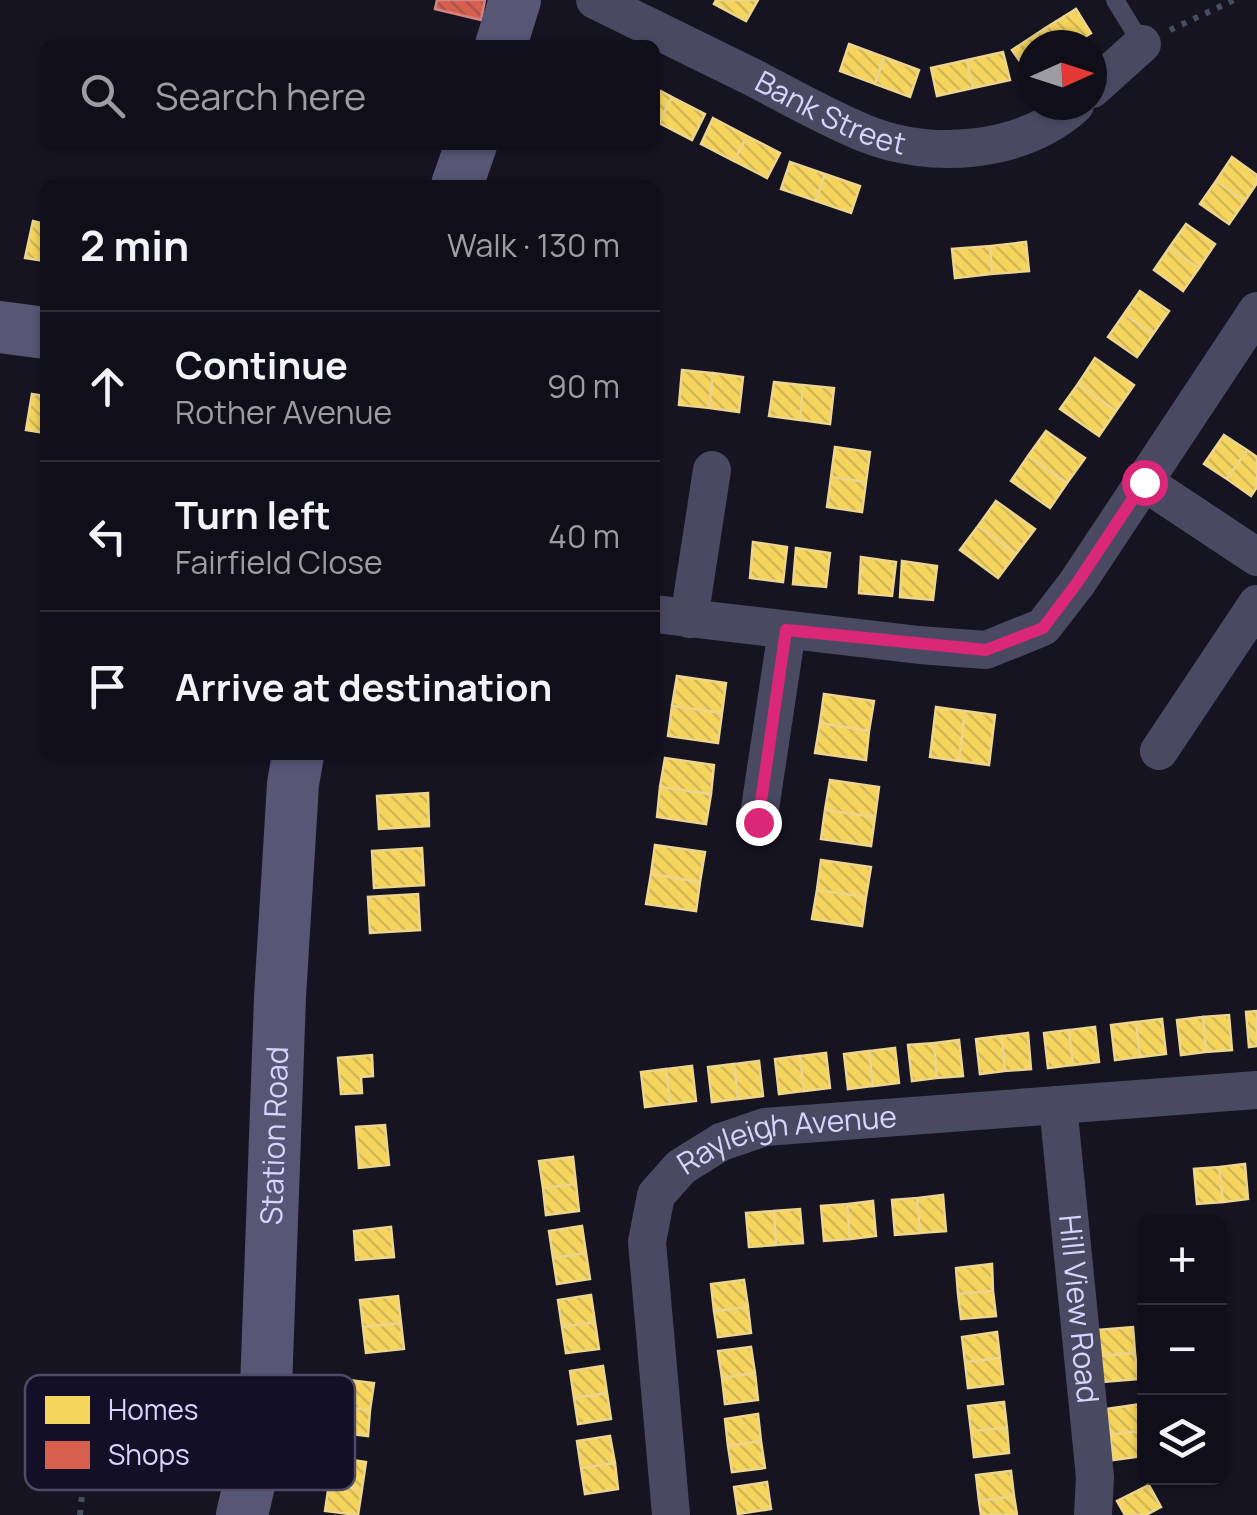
<!DOCTYPE html>
<meta charset="utf-8">
<style>
body{margin:0;font-family:Manrope,sans-serif;background:#1e1d26;color:#f1f3f6}
.controls{position:absolute;right:30px;bottom:30px;display:grid;overflow:hidden;border-radius:15px;box-shadow:0 2px 8px #0004}
.controls button{width:90px;height:90px;display:grid;place-items:center;padding:0;border:0;border-bottom:2px solid #302f38;background:#100f19;color:#f1f3f6;font:50px sans-serif}
.compass{position:absolute;left:1017px;top:30px;width:90px;height:90px;border-radius:50%;background:#100f19;box-shadow:0 2px 8px #0004;rotate:87deg}
.stop{position:absolute;width:30px;height:30px;margin:-22px;border:8px solid #db2777;border-radius:50%;background:#fff}
.stop.end{background:#db2777;border-color:#fff;box-shadow:0 2px 10px #0008}
.list{margin:0;padding:0;list-style:none}
h2{display:flex;justify-content:space-between;align-items:center;height:130px;margin:0;padding:0 40px;font-size:42px}
h2 small{font-size:32px;font-weight:400;color:#9c9ca2}
.list li{display:grid;grid-template-columns:65px 1fr auto;gap:30px;align-items:center;box-sizing:border-box;height:150px;padding:0 40px;border-top:2px solid #302f38}
.list b{display:block;font-size:38px;white-space:nowrap}
.list p{margin:0;font-size:32px;white-space:nowrap;color:#9c9ca2}
.list em{font-size:32px;font-style:normal;color:#9c9ca2}
.icon{flex:none;width:55px;height:55px;fill:none;stroke:currentColor;stroke-width:2;stroke-linecap:round;stroke-linejoin:round}
.map{position:relative;flex:none;width:1257px;height:1515px;overflow:hidden}
.search{position:absolute;background:#100f19;box-shadow:0 2px 8px #0004;left:40px;top:40px;width:620px;height:110px;display:flex;align-items:center;gap:25px;box-sizing:border-box;padding:0 35px;border-radius:15px;color:#9c9ca2;font-size:38px}
.panel{position:absolute;background:#100f19;box-shadow:0 2px 8px #0004;left:40px;top:180px;width:620px;height:580px;border-radius:15px}
.map>svg:first-child{display:block}
.homes{fill:url(#homes-back-hatch);stroke:#edd58d;stroke-width:2.5}
.shops{fill:url(#shops-back-hatch);stroke:#d78382;stroke-width:2.5}
.lines{fill:none;stroke-linecap:round;stroke-linejoin:round}
.path{stroke:#44505f;stroke-width:6;stroke-dasharray:5 8;stroke-linecap:butt}
.lane{stroke:#4a4962;stroke-width:18}
.street{stroke:#4a4962;stroke-width:38}
.secondary{stroke:#575674;stroke-width:52}
.route{stroke:#db2777;stroke-width:12}
.labels{text-anchor:middle;stroke-width:10;stroke-linejoin:round;paint-order:stroke}
.street-label{font-size:30px;fill:#d9d4ff;stroke:#130f26}
.key{fill:#130f26;stroke:#4e4a67;stroke-width:2.5}
.key-label{font-size:28px;fill:#d9d4ff}
</style>
<div class="map">
<svg width="1257" height="1515" viewBox="0 0 1257 1515">
<defs>
<pattern id="homes-back-hatch" width="6" height="6" patternUnits="userSpaceOnUse" patternTransform="scale(2.5)"><rect width="6" height="6" fill="#f6d55c"/><path d="M-1 5l2 2M0 0l6 6M5-1l2 2" fill="none" stroke="#d2b759"/></pattern>
<pattern id="shops-back-hatch" width="6" height="6" patternUnits="userSpaceOnUse" patternTransform="scale(2.5)"><rect width="6" height="6" fill="#d6604d"/><path d="M-1 5l2 2M0 0l6 6M5-1l2 2" fill="none" stroke="#a9564d"/></pattern>
</defs>
<rect width="100%" height="100%" fill="#161421"/>
<path class="homes" d="M 716,0 L 758,0 L 746,21 L 714,4 Z
M 1076,9 L 1091,33 L 1072,45 L 1054,45 L 1044,29 Z
M 1044,29 L 1054,45 L 1032,45 L 1032,71 L 1028,73 L 1012,50 Z
M 849,44 L 884,57 L 875,84 L 840,71 Z
M 1003,52 L 1010,80 L 973,88 L 967,60 Z
M 884,57 L 919,70 L 910,97 L 875,84 Z
M 967,60 L 973,88 L 937,96 L 931,68 Z
M 655,88 L 672,97 L 659,123 L 655,121 Z
M 672,97 L 705,114 L 692,140 L 659,123 Z
M 713,118 L 747,136 L 734,161 L 701,144 Z
M 747,136 L 780,153 L 767,178 L 734,161 Z
M 1232,157 L 1257,175 L 1257,183 L 1245,201 L 1216,181 Z
M 790,162 L 825,174 L 816,201 L 781,189 Z
M 825,174 L 860,186 L 851,213 L 816,201 Z
M 1216,181 L 1245,201 L 1229,224 L 1200,204 Z
M 33,221 L 45,224 L 45,261 L 25,258 Z
M 1186,224 L 1215,244 L 1199,268 L 1169,248 Z
M 1026,242 L 1029,271 L 992,274 L 990,246 Z
M 990,246 L 992,274 L 955,278 L 952,249 Z
M 1169,248 L 1199,268 L 1183,291 L 1154,270 Z
M 1140,291 L 1169,311 L 1153,334 L 1124,314 Z
M 1124,314 L 1153,334 L 1137,357 L 1108,337 Z
M 1095,358 L 1134,385 L 1116,411 L 1078,384 Z
M 682,370 L 713,373 L 709,408 L 679,405 Z
M 713,373 L 743,377 L 739,412 L 709,408 Z
M 774,382 L 803,385 L 800,420 L 769,416 Z
M 1078,384 L 1116,411 L 1099,436 L 1060,409 Z
M 803,385 L 834,388 L 830,424 L 800,420 Z
M 32,394 L 45,396 L 45,433 L 26,430 Z
M 1046,431 L 1085,458 L 1067,483 L 1028,456 Z
M 1224,435 L 1247,450 L 1227,479 L 1204,464 Z
M 835,447 L 870,452 L 866,482 L 831,477 Z
M 1247,450 L 1257,457 L 1257,487 L 1251,496 L 1227,479 Z
M 1028,456 L 1067,483 L 1050,508 L 1011,481 Z
M 831,477 L 866,482 L 862,512 L 827,507 Z
M 996,501 L 1035,529 L 1016,554 L 978,526 Z
M 978,526 L 1016,554 L 998,578 L 960,550 Z
M 753,542 L 787,547 L 783,582 L 750,578 Z
M 796,548 L 830,553 L 826,587 L 793,584 Z
M 861,557 L 896,562 L 892,596 L 859,593 Z
M 902,561 L 937,566 L 933,600 L 900,597 Z
M 677,676 L 726,683 L 722,713 L 672,706 Z
M 824,694 L 874,701 L 869,731 L 820,723 Z
M 672,706 L 722,713 L 718,743 L 668,736 Z
M 936,707 L 965,711 L 959,761 L 930,757 Z
M 965,711 L 995,715 L 989,765 L 959,761 Z
M 820,723 L 869,731 L 866,760 L 815,753 Z
M 665,758 L 714,765 L 711,794 L 660,787 Z
M 830,780 L 879,787 L 875,817 L 825,810 Z
M 660,787 L 711,794 L 706,824 L 657,817 Z
M 428,793 L 429,826 L 379,829 L 377,796 Z
M 825,810 L 875,817 L 871,846 L 821,839 Z
M 655,845 L 705,852 L 700,882 L 651,874 Z
M 422,848 L 424,885 L 374,888 L 372,851 Z
M 821,860 L 871,867 L 866,897 L 817,890 Z
M 651,874 L 700,882 L 696,911 L 646,904 Z
M 817,890 L 866,897 L 862,926 L 812,919 Z
M 418,894 L 420,930 L 370,933 L 368,897 Z
M 1257,1011 L 1257,1046 L 1249,1047 L 1246,1012 Z
M 1229,1015 L 1232,1050 L 1206,1052 L 1203,1017 Z
M 1203,1017 L 1206,1052 L 1181,1055 L 1177,1020 Z
M 1162,1019 L 1166,1054 L 1140,1057 L 1136,1022 Z
M 1136,1022 L 1140,1057 L 1115,1060 L 1111,1025 Z
M 1095,1027 L 1099,1062 L 1073,1065 L 1069,1030 Z
M 1069,1030 L 1073,1065 L 1048,1068 L 1044,1033 Z
M 1028,1033 L 1031,1069 L 1005,1071 L 1002,1036 Z
M 1002,1036 L 1005,1071 L 980,1074 L 976,1039 Z
M 959,1040 L 963,1076 L 937,1078 L 934,1043 Z
M 934,1043 L 937,1078 L 912,1081 L 908,1045 Z
M 895,1048 L 899,1083 L 873,1086 L 869,1051 Z
M 869,1051 L 873,1086 L 848,1089 L 844,1054 Z
M 826,1053 L 830,1088 L 804,1091 L 800,1056 Z
M 372,1055 L 373,1076 L 361,1077 L 362,1093 L 341,1094 L 338,1058 Z
M 800,1056 L 804,1091 L 779,1094 L 775,1059 Z
M 759,1061 L 763,1096 L 738,1099 L 734,1064 Z
M 734,1064 L 738,1099 L 712,1102 L 708,1067 Z
M 692,1066 L 696,1101 L 670,1104 L 666,1069 Z
M 666,1069 L 670,1104 L 645,1107 L 641,1072 Z
M 385,1125 L 389,1165 L 359,1168 L 356,1127 Z
M 573,1157 L 576,1184 L 543,1188 L 539,1161 Z
M 1245,1164 L 1248,1199 L 1223,1202 L 1219,1167 Z
M 1219,1167 L 1223,1202 L 1197,1204 L 1194,1169 Z
M 576,1184 L 579,1211 L 546,1215 L 543,1188 Z
M 943,1195 L 946,1231 L 920,1233 L 917,1198 Z
M 917,1198 L 920,1233 L 895,1235 L 892,1200 Z
M 873,1201 L 876,1236 L 850,1239 L 847,1204 Z
M 847,1204 L 850,1239 L 824,1241 L 821,1206 Z
M 800,1209 L 803,1243 L 776,1245 L 774,1211 Z
M 774,1211 L 776,1245 L 749,1247 L 746,1213 Z
M 582,1226 L 586,1253 L 553,1258 L 549,1231 Z
M 391,1227 L 394,1257 L 356,1260 L 354,1231 Z
M 586,1253 L 590,1279 L 557,1284 L 553,1258 Z
M 992,1264 L 993,1291 L 958,1294 L 956,1268 Z
M 744,1280 L 748,1307 L 714,1311 L 711,1284 Z
M 993,1291 L 996,1316 L 961,1319 L 958,1294 Z
M 591,1295 L 595,1322 L 562,1327 L 558,1300 Z
M 398,1296 L 401,1323 L 363,1327 L 360,1300 Z
M 748,1307 L 751,1333 L 718,1337 L 714,1311 Z
M 595,1322 L 599,1349 L 566,1353 L 562,1327 Z
M 401,1323 L 404,1349 L 366,1353 L 363,1327 Z
M 1133,1327 L 1135,1353 L 1100,1356 L 1098,1330 Z
M 997,1332 L 1000,1358 L 965,1362 L 962,1337 Z
M 751,1347 L 755,1373 L 722,1378 L 718,1351 Z
M 1135,1353 L 1138,1379 L 1103,1382 L 1100,1356 Z
M 1000,1358 L 1003,1384 L 968,1388 L 965,1362 Z
M 603,1366 L 607,1393 L 574,1398 L 570,1371 Z
M 755,1373 L 758,1400 L 725,1404 L 722,1378 Z
M 340,1379 L 374,1383 L 370,1410 L 338,1406 Z
M 607,1393 L 611,1419 L 578,1424 L 574,1398 Z
M 1004,1402 L 1007,1428 L 971,1431 L 968,1406 Z
M 1141,1404 L 1144,1430 L 1110,1435 L 1106,1409 Z
M 338,1406 L 370,1410 L 368,1436 L 334,1432 Z
M 758,1414 L 761,1441 L 728,1446 L 725,1419 Z
M 1007,1428 L 1009,1453 L 974,1457 L 971,1431 Z
M 1144,1430 L 1144,1456 L 1113,1460 L 1110,1435 Z
M 610,1436 L 615,1463 L 581,1468 L 577,1441 Z
M 761,1441 L 765,1468 L 732,1472 L 728,1446 Z
M 333,1457 L 366,1462 L 362,1489 L 329,1484 Z
M 615,1463 L 618,1489 L 585,1494 L 581,1468 Z
M 1011,1471 L 1014,1496 L 979,1501 L 976,1475 Z
M 767,1482 L 771,1509 L 738,1514 L 734,1487 Z
M 329,1484 L 362,1489 L 358,1515 L 325,1511 Z
M 1149,1485 L 1161,1507 L 1146,1515 L 1125,1515 L 1117,1501 Z
M 1014,1496 L 1017,1515 L 981,1515 L 979,1501 Z"/>
<path class="shops" d="M 437,0 L 485,0 L 481,20 L 435,9 Z"/>
<g class="lines">
<path class="path" d="M 1170,30 L 1234,0
M 80,1515 L 90,1416 L 127,1396 L 225,1411"/>
<path class="lane" d="M 1115,0 L 1142,44"/>
<g class="street">
<path id="s1" d="M 595,0 C 648,26 701,52 754,78 C 790,97 827,118 864,133 C 930,160 1021,154 1075,105"/>
<path d="M 1092,89 L 1142,44"/>
<path d="M 1144,482 L 1257,557"/>
<path d="M 655,614 L 919,645 L 986,650 L 1043,627 L 1077,583 L 1257,311"/>
<path d="M 689,619 L 712,470"/>
<path d="M 1159,751 L 1257,604"/>
<path d="M 758,822 L 787,630"/>
<path id="s2" d="M 1058,1105 L 1095,1477 L 1093,1515"/>
<path id="s3" d="M 671,1515 L 647,1242 L 656,1195 L 681,1167 L 721,1142 L 765,1127 L 1257,1090"/>
</g>
<g class="secondary">
<path d="M 501,45 L 515,0"/>
<path d="M 457,185 L 471,145"/>
<path d="M 0,327 L 45,333"/>
<path id="s4" d="M 242,1515 L 265,1417 L 280,997 L 293,784 L 298,755"/>
</g>
</g>
<g class="lines">
<path class="route" d="M 758,822 L 786,630 L 986,650 L 1043,628 L 1077,583 L 1144,482"/>
</g>
<g class="labels">
<g class="street-label">
<text dy="10" stroke="none"><textPath href="#s1" startOffset="262">Bank Street</textPath></text>
<text dy="10" stroke="none"><textPath href="#s4" startOffset="382">Station Road</textPath></text>
<text dy="10" stroke="none"><textPath href="#s3" startOffset="472">Rayleigh Avenue</textPath></text>
<text dy="10" stroke="none"><textPath href="#s2" startOffset="205">Hill View Road</textPath></text>
</g>
</g>
<rect x="25" y="1375" width="330" height="115" rx="15" class="key"/>
<rect x="45" y="1396" width="45" height="28" fill="#f6d55c"/>
<rect x="45" y="1441" width="45" height="28" fill="#d6604d"/>
<g class="key-label">
<text x="108" y="1420">Homes</text>
<text x="108" y="1465">Shops</text>
</g>
</svg>
<div class="controls">
<button>+</button>
<button>−</button>
<button><svg class="icon" aria-label="layers" viewBox="0 0 24 24"><path d="M12 4l9 5-9 5-9-5zM3 14l9 5 9-5"/></svg></button>
</div>
<svg class="compass" viewBox="-18 -18 36 36"><path d="M0-13l5 13h-10z" fill="#e53935"/><path d="M0 13l5-13h-10z" fill="#9c9ca2"/></svg>
<div class="stop" style="left:1144px;top:482px"></div>
<div class="stop end" style="left:758px;top:822px"></div>
<div class="search"><svg class="icon" aria-label="search" viewBox="0 0 24 24"><circle cx="10" cy="10" r="6"/><path d="M15 15l6 6"/></svg>Search here</div>
<section class="panel">
<h2>2 min<small>Walk · 130 m</small></h2>
<ul class="list">
<li><svg class="icon" aria-label="ahead" viewBox="0 0 24 24"><path d="M12 20V5M6 11l6-6 6 6"/></svg><div><b>Continue</b><p>Rother Avenue</p></div><em>90 m</em></li>
<li><svg class="icon" aria-label="left" viewBox="0 0 24 24"><path d="M17 20v-9H6M10 6l-5 5 5 5"/></svg><div><b>Turn left</b><p>Fairfield Close</p></div><em>40 m</em></li>
<li><svg class="icon" aria-label="arrive" viewBox="0 0 24 24"><path d="M6 21V4h12l-3 4 3 4H6"/></svg><div><b>Arrive at destination</b></div></li>
</ul>
</section>
</div>
